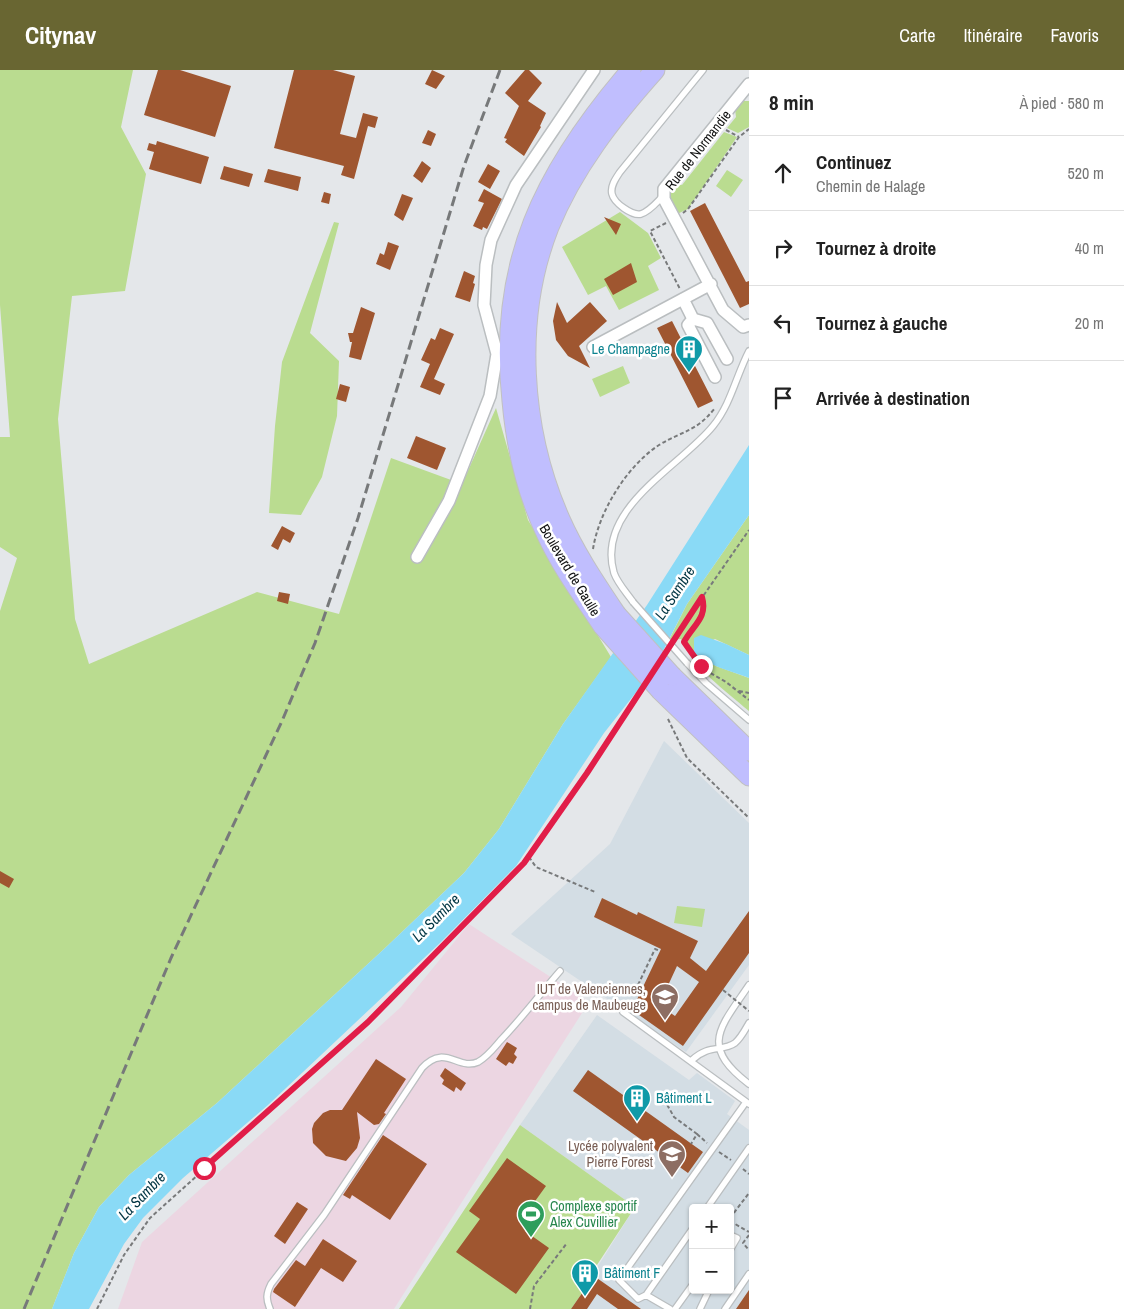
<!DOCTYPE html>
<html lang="fr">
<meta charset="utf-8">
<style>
body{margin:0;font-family:"Archivo Narrow",sans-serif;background:#f2f2f2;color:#222}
.controls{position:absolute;right:15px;bottom:15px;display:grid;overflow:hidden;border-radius:5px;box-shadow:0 1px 4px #0004}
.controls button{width:45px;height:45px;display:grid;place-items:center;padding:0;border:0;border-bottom:1px solid #e0e0e0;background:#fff;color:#222;font:25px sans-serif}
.stop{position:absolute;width:15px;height:15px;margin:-11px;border:4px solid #e11d48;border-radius:50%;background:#fff}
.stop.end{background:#e11d48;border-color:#fff;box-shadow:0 1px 5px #0008}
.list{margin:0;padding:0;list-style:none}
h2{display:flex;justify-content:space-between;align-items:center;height:65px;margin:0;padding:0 20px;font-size:21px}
h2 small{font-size:16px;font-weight:400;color:#767676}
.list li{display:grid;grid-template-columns:32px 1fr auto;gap:15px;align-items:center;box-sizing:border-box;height:75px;padding:0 20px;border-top:1px solid #e0e0e0}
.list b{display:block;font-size:19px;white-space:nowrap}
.list p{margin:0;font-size:16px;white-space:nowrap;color:#767676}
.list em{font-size:16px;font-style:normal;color:#767676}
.icon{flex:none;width:28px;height:28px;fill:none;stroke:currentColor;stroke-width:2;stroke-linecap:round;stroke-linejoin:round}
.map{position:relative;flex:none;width:749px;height:1239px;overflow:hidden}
header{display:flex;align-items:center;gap:30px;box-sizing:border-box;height:70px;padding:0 25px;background:#696632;color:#fff}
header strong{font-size:24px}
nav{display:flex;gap:28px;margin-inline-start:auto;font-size:18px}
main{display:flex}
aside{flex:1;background:#fff}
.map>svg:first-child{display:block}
.built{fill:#d3dde4;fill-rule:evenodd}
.industrial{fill:#ecd6e2}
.green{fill:#badc90}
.water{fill:#8adaf6}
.building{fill:#9f5630;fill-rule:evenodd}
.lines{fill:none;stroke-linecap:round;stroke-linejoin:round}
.lane-casing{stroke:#babec0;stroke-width:8}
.street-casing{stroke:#babec0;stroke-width:14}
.primary-casing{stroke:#c1c1c1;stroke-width:21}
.path{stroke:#787a7b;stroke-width:2;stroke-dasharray:4 2.5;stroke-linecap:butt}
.lane{stroke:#fff;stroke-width:5.5}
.street{stroke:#fff;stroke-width:11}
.primary{stroke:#c0befe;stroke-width:19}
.rail{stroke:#77797a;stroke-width:3;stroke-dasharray:10 5;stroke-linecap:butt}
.lane-bridge-casing{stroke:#babec0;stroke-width:8;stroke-linecap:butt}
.primary-bridge-casing{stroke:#c1c1c1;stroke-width:21;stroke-linecap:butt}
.path-bridge{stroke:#787a7b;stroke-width:2;stroke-dasharray:4 2.5;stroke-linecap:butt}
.lane-bridge{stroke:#fff;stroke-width:5.5}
.primary-bridge{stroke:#c0befe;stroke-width:19}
.route{stroke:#e11d48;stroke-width:6}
.labels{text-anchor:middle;stroke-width:5;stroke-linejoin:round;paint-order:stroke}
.street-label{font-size:14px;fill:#101111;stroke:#fff}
.culture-label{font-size:14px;fill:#0d838f;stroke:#fff;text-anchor:start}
.education-label{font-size:14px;fill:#785e54;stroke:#fff;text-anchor:end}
.leisure-label{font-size:14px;fill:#27864d;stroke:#fff;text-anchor:start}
.water-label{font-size:15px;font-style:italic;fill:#003543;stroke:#fff}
</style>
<header>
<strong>Citynav</strong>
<nav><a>Carte</a><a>Itinéraire</a><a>Favoris</a></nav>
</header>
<main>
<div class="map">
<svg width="749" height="1239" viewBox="0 0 749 1239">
<rect width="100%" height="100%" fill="#e4e7ea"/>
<path class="built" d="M 664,671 L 749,753 L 749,895 L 686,982 L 511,864 L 610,774 Z
M 597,945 L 689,1010 L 697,1003 L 735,1031 L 727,1044 L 749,1060 L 749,1239 L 571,1239 L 635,1137 L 520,1055 ZM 693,1138 L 730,1138 L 730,1220 L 693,1220 Z"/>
<path class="industrial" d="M 469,854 L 589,932 L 394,1239 L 118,1239 L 142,1172 L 401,937 Z"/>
<path class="green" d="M 0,0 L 133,0 L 121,57 L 146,104 L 125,221 L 72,226 L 58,349 L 75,549 L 89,594 L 257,522 L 339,544 L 391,388 L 462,414 L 496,338 L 528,450 L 611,587 L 563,654 L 499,759 L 464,803 L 383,880 L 217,1033 L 129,1105 L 99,1137 L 74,1183 L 52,1239 L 0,1239 L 0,541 L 17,488 L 0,477 L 0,367 L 10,367 L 0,235 Z
M 742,31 L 749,31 L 749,57 L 738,63 L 727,58 L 736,47 L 735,39 Z
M 724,62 L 737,67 L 688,139 L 677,144 L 668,124 L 674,113 L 682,115 Z
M 727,100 L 743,110 L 731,127 L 716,116 Z
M 620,142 L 648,163 L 661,188 L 648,196 L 659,220 L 619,240 L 606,216 L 588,225 L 562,177 Z
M 334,152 L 339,153 L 310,263 L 339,291 L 337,346 L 322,407 L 301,445 L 269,443 L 275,356 L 282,292 Z
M 623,296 L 630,313 L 600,327 L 592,309 Z
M 749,445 L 749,585 L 715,569 L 695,579 L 694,582 L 716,596 L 749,608 L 749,641 C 723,619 696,600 681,569 L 669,570 L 687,534 Z
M 677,836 L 705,839 L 702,857 L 674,853 Z
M 520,1055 L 635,1137 L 595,1198 L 594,1206 L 571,1239 L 399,1239 Z"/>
<path class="water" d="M 749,375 L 749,445 L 687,534 L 662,583 L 641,616 L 604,663 L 516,796 L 441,872 L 268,1035 L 183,1108 L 143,1148 L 124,1174 L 89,1239 L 52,1239 L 74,1183 L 99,1137 L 129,1105 L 217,1033 L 383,880 L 464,803 L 499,759 L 563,654 L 647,535 Z
M 701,565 L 726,574 L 749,585 L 749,608 C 730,600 709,597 694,582 L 694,568 Z"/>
<path class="building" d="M 158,0 L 180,0 L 231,16 L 215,67 L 144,45 Z
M 294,0 L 333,0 L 355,6 L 340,64 L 356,68 L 363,43 L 378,47 L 375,58 L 368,56 L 354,109 L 341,105 L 344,96 L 274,78 Z
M 432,0 L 445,6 L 436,19 L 425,14 Z
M 525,0 L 529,0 L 542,13 L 528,31 L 546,43 L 540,56 L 541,57 L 524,86 L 505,72 L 507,69 L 504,68 L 519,36 L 505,23 Z
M 428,60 L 436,64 L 431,76 L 422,73 Z
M 157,71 L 209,87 L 201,114 L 149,99 L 154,82 L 147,80 L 149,73 L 156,75 Z
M 422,91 L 431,98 L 422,113 L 413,106 Z
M 488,94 L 500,101 L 490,119 L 478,112 Z
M 224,96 L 253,104 L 249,117 L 220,109 Z
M 268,99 L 301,107 L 298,121 L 264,112 Z
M 484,119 L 502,129 L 487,159 L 483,157 L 482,160 L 473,156 L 484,133 L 478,131 Z
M 324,122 L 331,124 L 329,134 L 321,132 Z
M 402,124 L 413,128 L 403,151 L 394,145 Z
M 705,133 L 746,212 L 749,211 L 749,234 L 740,238 L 690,141 Z
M 604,147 L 621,154 L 616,165 Z
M 388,172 L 399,176 L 390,200 L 376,194 L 380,183 L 384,185 Z
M 631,193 L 637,212 L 613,225 L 604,209 Z
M 464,201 L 475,206 L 473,213 L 475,214 L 470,232 L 455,227 Z
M 557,232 L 567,253 L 590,232 L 607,251 L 579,276 L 590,298 L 568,286 L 556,270 L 553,251 Z
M 361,237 L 375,243 L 361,290 L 349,287 L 352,272 L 350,272 L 348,263 L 353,263 Z
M 672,251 L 713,331 L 698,338 L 657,258 Z
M 440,258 L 454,264 L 434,309 L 445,314 L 440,325 L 420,317 L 430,294 L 421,290 L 431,268 L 435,270 Z
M 340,314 L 350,317 L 346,332 L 336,329 Z
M 416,366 L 446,378 L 437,400 L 407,388 Z
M 282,456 L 295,463 L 290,473 L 283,469 L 278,480 L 271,476 Z
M 279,522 L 290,524 L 288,534 L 277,531 Z
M 0,801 L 14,809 L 9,818 L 0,813 Z
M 602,828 L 637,845 L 638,842 L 698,871 L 690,888 L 706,901 L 749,841 L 749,883 L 683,976 L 632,940 L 661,879 L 594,847 ZM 677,896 L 699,912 L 675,946 L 659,935 Z
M 507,972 L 517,978 L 514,984 L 517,987 L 513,994 L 509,992 L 506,996 L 496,989 Z
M 376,989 L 406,1009 L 384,1043 L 386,1044 L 379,1054 L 374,1055 L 357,1042 L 360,1068 L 357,1078 L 346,1091 L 326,1086 L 313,1073 L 312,1059 L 314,1053 L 323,1043 L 330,1040 L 342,1040 Z
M 445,998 L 466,1013 L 461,1021 L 456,1017 L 454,1022 L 442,1014 L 444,1010 L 440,1006 Z
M 588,1000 L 703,1082 L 688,1103 L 573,1021 Z
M 383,1065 L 427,1094 L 390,1150 L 352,1125 L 350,1129 L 343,1125 Z
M 507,1088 L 546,1116 L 520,1152 L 530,1160 L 525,1161 L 549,1178 L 516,1224 L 456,1182 L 480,1149 L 469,1141 Z
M 297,1132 L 308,1139 L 285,1174 L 274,1166 Z
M 323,1169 L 357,1191 L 343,1212 L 321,1198 L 295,1237 L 273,1222 L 274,1219 L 296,1190 L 305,1196 Z
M 594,1206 L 641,1239 L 618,1239 L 597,1224 L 587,1239 L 571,1239 Z
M 749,1220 L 749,1239 L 736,1239 Z"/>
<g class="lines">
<g class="lane-casing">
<path id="lane" d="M 663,126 C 656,133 650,141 641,144 C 632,146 614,133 612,124 C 610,116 616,108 620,102 L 703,0
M 633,532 C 627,523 618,514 614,503 C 595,438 680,397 713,356 C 731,334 736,306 749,281
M 687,593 L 706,613 L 749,650
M 749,915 C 720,958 699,976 749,1014
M 623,942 L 749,1034
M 692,990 C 709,974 722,982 735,973 C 741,968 745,960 749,953
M 707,1138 L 749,1078
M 693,1158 L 646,1225 L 638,1229 L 619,1210 L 746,1032
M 730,1165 L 737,1168 L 730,1180
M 646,1225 L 670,1239
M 270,1239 C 266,1229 266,1224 271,1214 L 324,1145 L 422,998 C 445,973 458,1001 478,992 C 487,987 494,978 500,971 C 522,948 540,924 560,901
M 675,1239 L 693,1214
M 700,1239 L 709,1220
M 725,1239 L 749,1204"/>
</g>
<g class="street-casing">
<path id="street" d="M 749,14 L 664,119 L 664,129 L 723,240 L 743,257 L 749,255
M 683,229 L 693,249 L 688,255 L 715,307
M 693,249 L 707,253 L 727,289
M 593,277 L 711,214
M 417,487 L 449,431 L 490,326 L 497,284 L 484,235 L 486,195 L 491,170 L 516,115 L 594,0"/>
</g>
<g class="primary-casing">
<path id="primary" d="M 616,544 C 596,514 575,483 560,449 C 521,360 513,249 549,157 C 573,98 613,47 655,0
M 603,556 C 583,526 561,496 546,463 C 526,421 516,376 512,331 C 497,194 544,101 631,0
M 672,606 L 749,681
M 661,621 L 749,706"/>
</g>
<path class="path" d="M 726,60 L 739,67
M 683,143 L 688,139 L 739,67 L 749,59
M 666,153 L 650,161 L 680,219
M 593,479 C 599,441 627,396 659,375 C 684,360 696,362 715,338
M 674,568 L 749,460
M 695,589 L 684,572 C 693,554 709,550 702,527
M 705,600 L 726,612 L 749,630
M 739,621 L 749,623
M 668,649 L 687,688 L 749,748
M 529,787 L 536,797 L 595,822
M 638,915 L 655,879 L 660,881
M 664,1029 L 674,1047 L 697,1064 L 691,1074
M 697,1064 L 707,1073
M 719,1082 L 731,1090
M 743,1099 L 749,1104
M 730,1148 L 749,1123
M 730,1151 L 749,1162
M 749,1165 L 743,1173 L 749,1180
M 97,1239 L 124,1185 L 150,1148 L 367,953 L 524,793 L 587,703 L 640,620
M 530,1239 L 534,1216 L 567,1173"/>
<use href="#lane" class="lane"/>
<use href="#street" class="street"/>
<use href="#primary" class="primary"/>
<path class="rail" d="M 24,1239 L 171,888 L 282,651 L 315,573 L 358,448 L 464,96 L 500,0"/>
<g class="lane-bridge-casing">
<path id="lane-bridge" d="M 633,532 L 687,593"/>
</g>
<g class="primary-bridge-casing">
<path id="primary-bridge" d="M 616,544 L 672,606
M 603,556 L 661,621"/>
</g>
<path class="path-bridge" d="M 723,920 L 749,941"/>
<use href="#lane-bridge" class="lane-bridge"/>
<use href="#primary-bridge" class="primary-bridge"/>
</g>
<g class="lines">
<path class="route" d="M 204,1098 L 368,952 L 524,793 L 587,703 L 702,527 C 708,548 693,555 684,572 L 701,596"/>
</g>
<defs>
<g id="building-pin" transform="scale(1.4375)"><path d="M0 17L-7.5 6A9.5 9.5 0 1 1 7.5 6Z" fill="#0f9aa8" stroke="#fff"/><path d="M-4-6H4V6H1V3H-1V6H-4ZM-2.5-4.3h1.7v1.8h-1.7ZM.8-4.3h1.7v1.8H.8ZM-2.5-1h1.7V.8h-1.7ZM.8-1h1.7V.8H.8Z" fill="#fff"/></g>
<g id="university-pin" transform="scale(1.4375)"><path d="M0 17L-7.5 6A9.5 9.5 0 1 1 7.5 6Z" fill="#8d6e63" stroke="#fff"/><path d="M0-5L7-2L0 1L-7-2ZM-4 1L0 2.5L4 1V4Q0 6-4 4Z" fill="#fff"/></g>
<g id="school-pin" transform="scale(1.4375)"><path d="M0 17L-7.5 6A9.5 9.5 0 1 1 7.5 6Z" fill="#8d6e63" stroke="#fff"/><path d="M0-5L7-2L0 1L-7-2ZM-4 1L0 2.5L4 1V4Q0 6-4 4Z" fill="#fff"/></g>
<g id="stadium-pin" transform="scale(1.4375)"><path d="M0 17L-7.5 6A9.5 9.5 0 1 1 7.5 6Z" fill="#2e9e5b" stroke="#fff"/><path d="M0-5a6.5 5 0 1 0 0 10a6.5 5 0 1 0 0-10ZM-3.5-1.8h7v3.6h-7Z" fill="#fff"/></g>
</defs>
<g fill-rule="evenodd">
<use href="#building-pin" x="689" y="279"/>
<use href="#university-pin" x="665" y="927"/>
<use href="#building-pin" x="637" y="1028"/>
<use href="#school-pin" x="672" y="1084"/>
<use href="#stadium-pin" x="531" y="1144"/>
<use href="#building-pin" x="585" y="1203"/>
</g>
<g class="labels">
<g class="street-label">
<text transform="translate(698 80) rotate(-52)" y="5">Rue de Normandie</text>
<text transform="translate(570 500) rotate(59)" y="5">Boulevard de Gaulle</text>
</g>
<g class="culture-label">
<text x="670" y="284" text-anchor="end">Le Champagne</text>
<text x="656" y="1033">Bâtiment L</text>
<text x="604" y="1208">Bâtiment F</text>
</g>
<g class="education-label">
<text x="646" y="924">IUT de Valenciennes,<tspan x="646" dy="16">campus de Maubeuge</tspan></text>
<text x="653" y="1081">Lycée polyvalent<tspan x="653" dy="16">Pierre Forest</tspan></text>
</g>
<g class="leisure-label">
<text x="550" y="1141">Complexe sportif<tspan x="550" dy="16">Alex Cuvillier</tspan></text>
</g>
<g class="water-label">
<text transform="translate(675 523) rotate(-57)" y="5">La Sambre</text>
<text transform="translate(436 848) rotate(-45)" y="5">La Sambre</text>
<text transform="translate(142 1126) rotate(-46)" y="5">La Sambre</text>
</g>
</g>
</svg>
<div class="controls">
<button>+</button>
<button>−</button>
</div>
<div class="stop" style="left:204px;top:1098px"></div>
<div class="stop end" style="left:701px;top:596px"></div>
</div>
<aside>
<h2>8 min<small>À pied · 580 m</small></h2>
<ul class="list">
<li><svg class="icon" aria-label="ahead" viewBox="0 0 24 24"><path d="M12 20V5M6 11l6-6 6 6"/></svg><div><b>Continuez</b><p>Chemin de Halage</p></div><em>520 m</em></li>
<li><svg class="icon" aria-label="right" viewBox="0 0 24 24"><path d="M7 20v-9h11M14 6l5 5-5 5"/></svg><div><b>Tournez à droite</b></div><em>40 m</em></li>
<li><svg class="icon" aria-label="left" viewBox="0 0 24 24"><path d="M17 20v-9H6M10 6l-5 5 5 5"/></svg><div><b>Tournez à gauche</b></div><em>20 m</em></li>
<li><svg class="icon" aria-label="arrive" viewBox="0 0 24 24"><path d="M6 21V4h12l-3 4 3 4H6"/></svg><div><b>Arrivée à destination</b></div></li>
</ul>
</aside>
</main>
